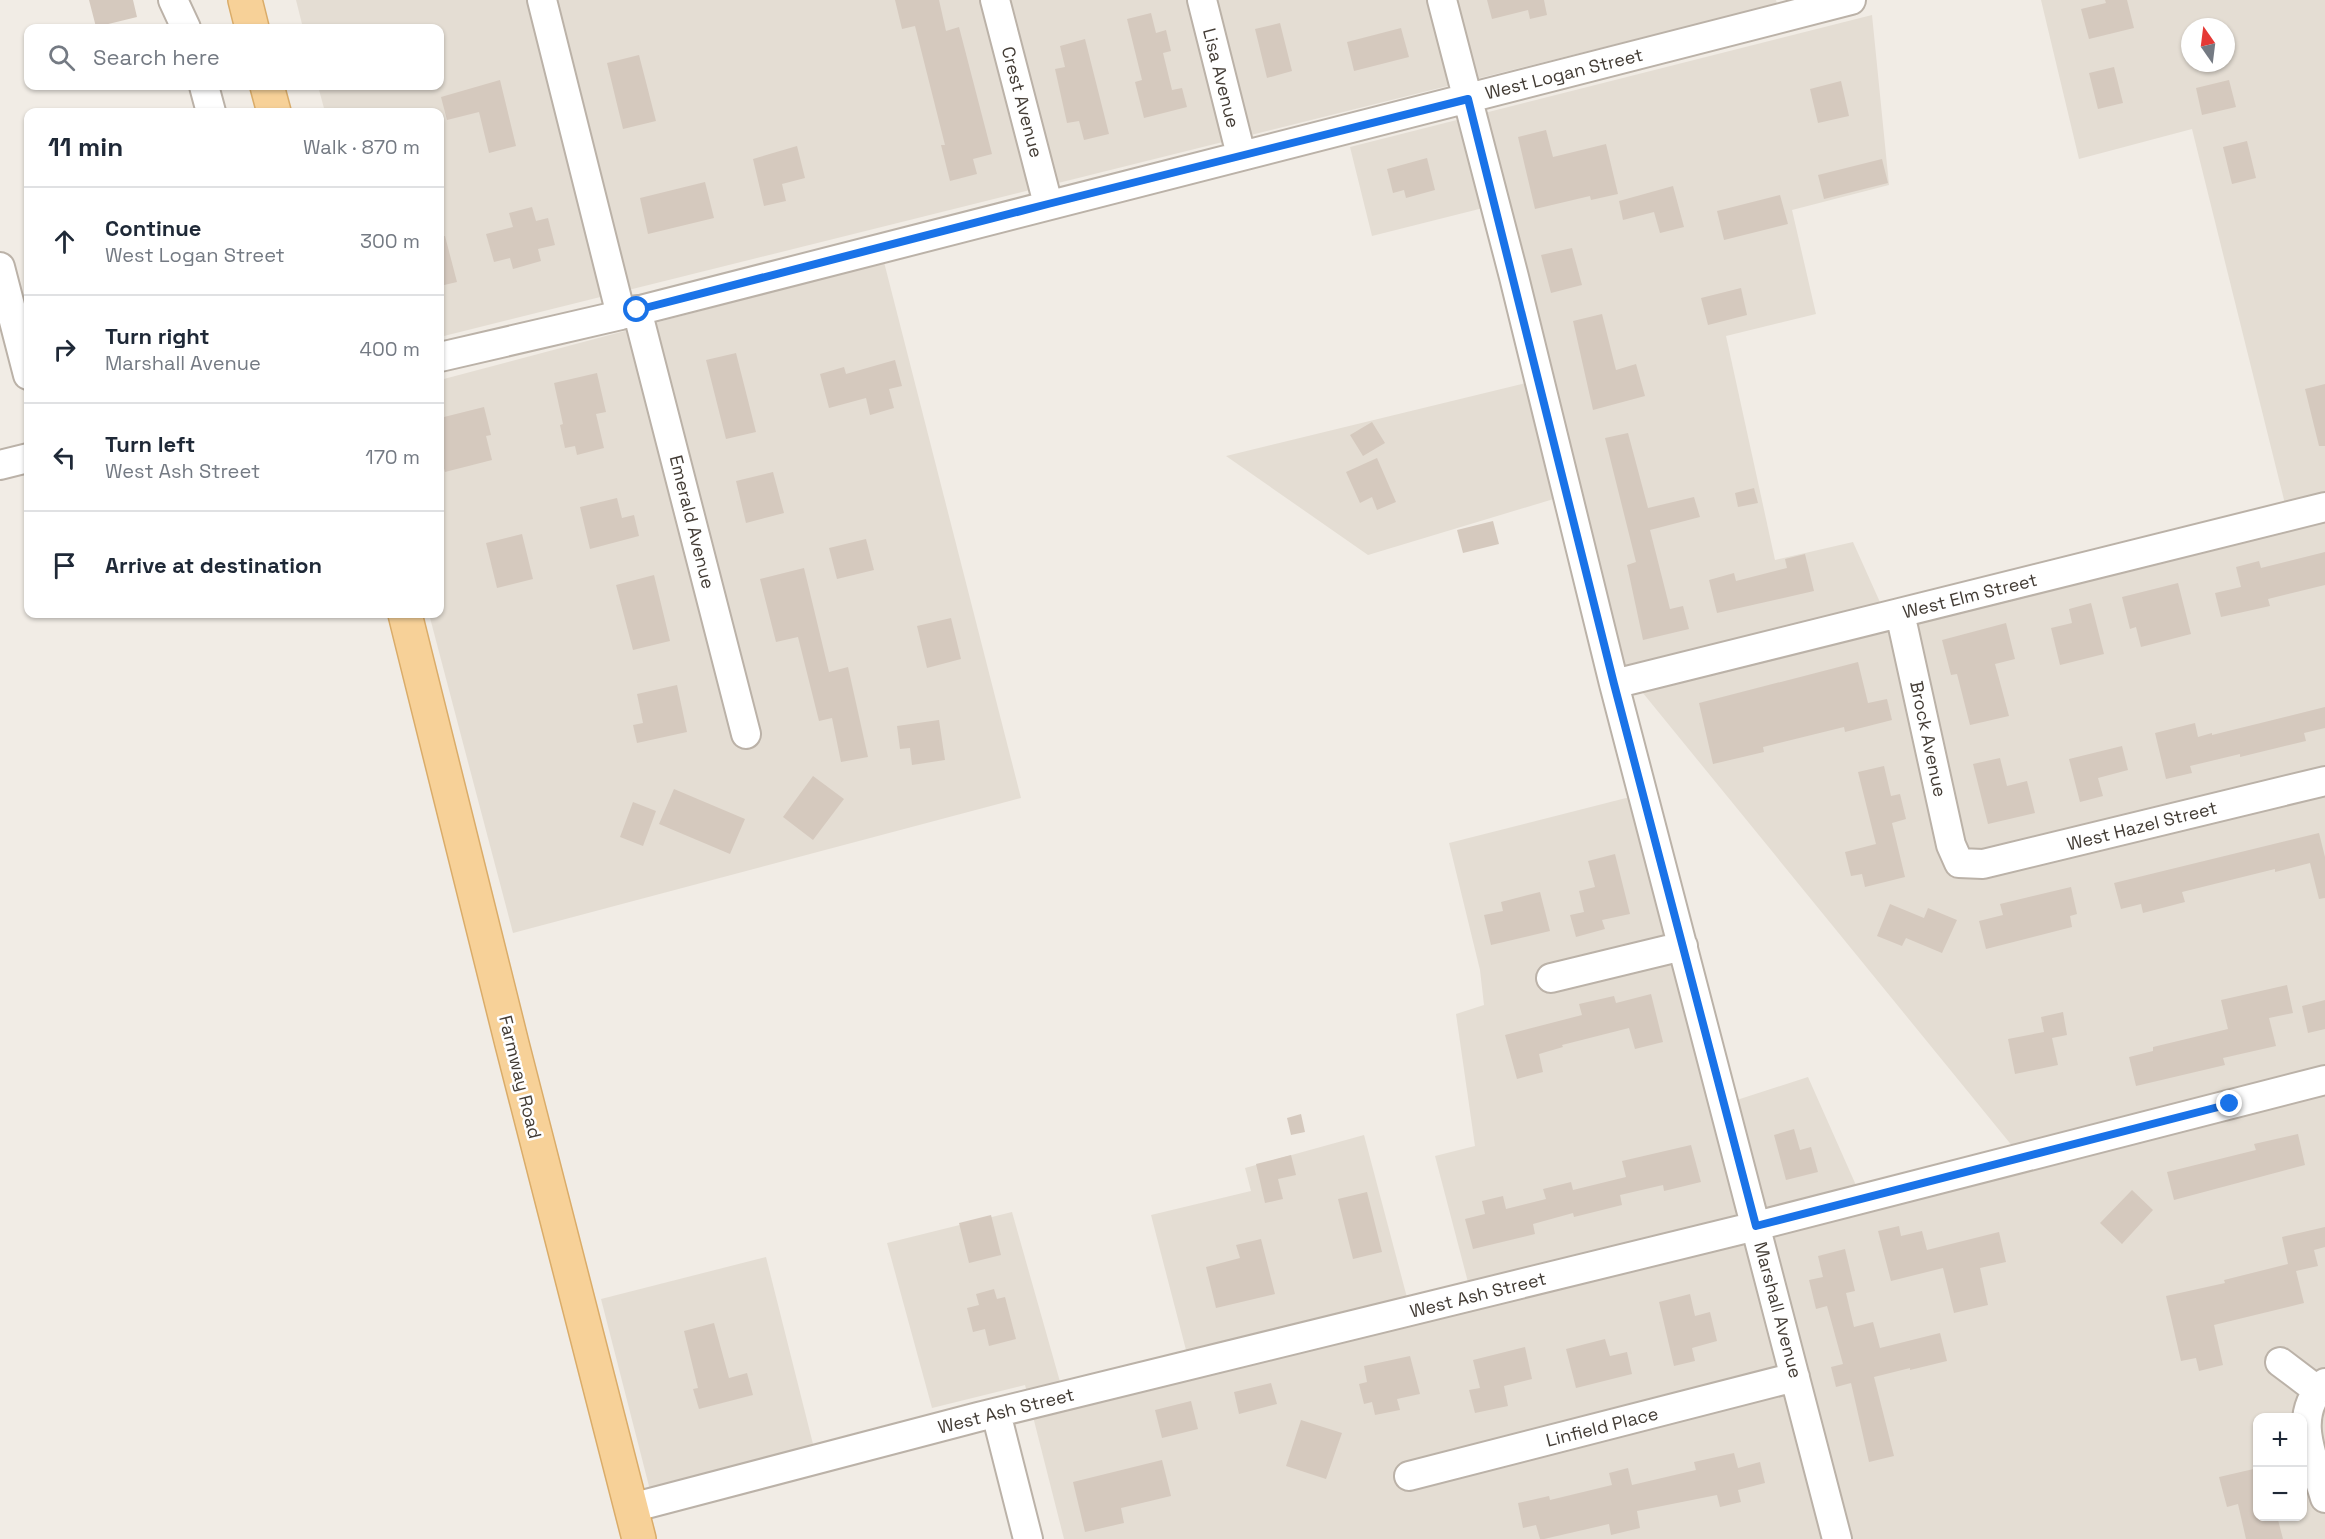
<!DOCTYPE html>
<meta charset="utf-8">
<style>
body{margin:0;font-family:"Space Grotesk",sans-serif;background:#f6f6f7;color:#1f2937}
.controls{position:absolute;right:18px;bottom:18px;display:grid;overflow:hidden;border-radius:12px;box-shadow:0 2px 4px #0004}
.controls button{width:54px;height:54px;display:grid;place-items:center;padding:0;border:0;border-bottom:2px solid #e0e1e3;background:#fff;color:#1f2937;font:30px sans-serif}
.compass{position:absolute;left:2181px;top:18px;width:54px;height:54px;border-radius:50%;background:#fff;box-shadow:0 2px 4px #0004;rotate:346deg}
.stop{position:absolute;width:18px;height:18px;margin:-14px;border:4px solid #1a73e8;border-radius:50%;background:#fff}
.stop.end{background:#1a73e8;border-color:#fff;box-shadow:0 2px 6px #0008}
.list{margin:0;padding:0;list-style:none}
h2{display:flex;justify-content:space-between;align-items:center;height:78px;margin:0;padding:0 24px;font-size:26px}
h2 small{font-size:20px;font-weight:400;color:#747a83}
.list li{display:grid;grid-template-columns:39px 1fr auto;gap:18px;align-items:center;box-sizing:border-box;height:108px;padding:0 24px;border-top:2px solid #e0e1e3}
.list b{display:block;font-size:22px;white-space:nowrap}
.list p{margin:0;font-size:20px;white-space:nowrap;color:#747a83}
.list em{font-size:20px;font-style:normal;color:#747a83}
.icon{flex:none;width:33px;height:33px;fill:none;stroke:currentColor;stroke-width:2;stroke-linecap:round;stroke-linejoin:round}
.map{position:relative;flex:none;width:2325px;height:1539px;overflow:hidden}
.search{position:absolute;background:#fff;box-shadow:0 2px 4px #0004;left:24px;top:24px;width:420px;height:66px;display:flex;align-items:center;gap:15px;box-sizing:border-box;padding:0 21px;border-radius:12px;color:#747a83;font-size:22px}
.panel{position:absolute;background:#fff;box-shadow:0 2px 4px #0004;left:24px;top:108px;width:420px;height:510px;border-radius:12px}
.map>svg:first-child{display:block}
.residential{fill:#e4ddd3;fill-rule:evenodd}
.building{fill:#d5c9be}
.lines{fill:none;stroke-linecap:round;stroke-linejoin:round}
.minor-casing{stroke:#bbb2a8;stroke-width:32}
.major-casing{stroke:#daac69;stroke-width:36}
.minor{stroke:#fff;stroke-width:28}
.major{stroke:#f7d198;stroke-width:33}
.route{stroke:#1a73e8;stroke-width:8}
.labels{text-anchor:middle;stroke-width:5;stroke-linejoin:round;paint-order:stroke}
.street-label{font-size:18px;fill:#433c35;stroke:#fff}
</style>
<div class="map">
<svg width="2325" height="1539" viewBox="0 0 2325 1539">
<rect width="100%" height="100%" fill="#f1ece5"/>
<path class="residential" d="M 296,0 L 1776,0 L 1777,4 L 440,337 L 440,112 L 325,112 L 318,86 L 440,86 L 440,28 L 303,28 Z
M 2041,0 L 2325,0 L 2325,1539 L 1064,1539 L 1025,1385 L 932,1408 L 887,1243 L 1012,1212 L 1068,1410 L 1193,1377 L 1151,1215 L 1251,1191 L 1245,1168 L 1364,1135 L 1414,1324 L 1475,1309 L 1435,1156 L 1475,1146 L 1456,1014 L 1484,1005 L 1480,970 L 1449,843 L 1630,797 L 1709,1109 L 1808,1077 L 1867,1210 L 2031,1169 L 1625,671 L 1580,491 L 1368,555 L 1226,456 L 1547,378 L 1503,203 L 1372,236 L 1350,147 L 1872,15 L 1889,185 L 1792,210 L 1816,314 L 1726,336 L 1775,560 L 1853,542 L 1892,629 L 2291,528 L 2192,129 L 2079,159 ZM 2190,27 L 2226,27 L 2226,63 L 2190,63 ZM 2258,1418 L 2302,1418 L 2302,1516 L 2258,1516 Z
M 884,262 L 1021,798 L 513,933 L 429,614 L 440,614 L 440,380 Z
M 766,1257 L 814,1448 L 650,1490 L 601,1299 Z"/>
<path class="building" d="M 89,0 L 133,0 L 137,17 L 96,27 Z
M 895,0 L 939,0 L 946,31 L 959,27 L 992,154 L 973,159 L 977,174 L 950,181 L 941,145 L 945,145 L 915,26 L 902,29 Z
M 1487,0 L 1544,0 L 1547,15 L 1530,19 L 1528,10 L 1492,19 Z
M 2105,0 L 2127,0 L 2134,28 L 2089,39 L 2081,9 L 2106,3 Z
M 1151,13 L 1156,33 L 1166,30 L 1171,51 L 1163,53 L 1172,90 L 1182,88 L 1187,107 L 1144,118 L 1135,82 L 1142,80 L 1127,19 Z
M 1280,23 L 1292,71 L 1267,78 L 1255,29 Z
M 1401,28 L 1409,57 L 1354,71 L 1347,42 Z
M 1085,39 L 1109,134 L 1084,140 L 1079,121 L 1067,123 L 1055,69 L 1065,67 L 1060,46 Z
M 639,55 L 656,121 L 623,129 L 607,63 Z
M 2114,67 L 2123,103 L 2098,109 L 2089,73 Z
M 500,80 L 516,146 L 489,153 L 479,112 L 447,120 L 441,97 Z
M 2229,80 L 2236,107 L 2202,115 L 2196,88 Z
M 1841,81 L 1849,116 L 1818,123 L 1810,89 Z
M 1546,130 L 1553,157 L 1606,144 L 1618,194 L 1591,200 L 1590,196 L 1535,209 L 1518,137 Z
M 2247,141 L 2256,178 L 2232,184 L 2223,147 Z
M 797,146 L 805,178 L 782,184 L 786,201 L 764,206 L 753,159 Z
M 1427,158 L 1435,190 L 1406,198 L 1404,190 L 1393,193 L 1387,169 Z
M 1882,159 L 1888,183 L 1824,199 L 1818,175 Z
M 705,182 L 714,218 L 648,234 L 640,198 Z
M 1673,186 L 1684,227 L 1660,233 L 1654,212 L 1623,220 L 1619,201 Z
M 1780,195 L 1788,224 L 1724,240 L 1717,211 Z
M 532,207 L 536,221 L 548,218 L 555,245 L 538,249 L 541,261 L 513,269 L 510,258 L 494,262 L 486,234 L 513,227 L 509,213 Z
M 440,236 L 445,236 L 457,282 L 440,286 Z
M 1572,248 L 1582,285 L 1551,293 L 1541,255 Z
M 1741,288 L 1747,315 L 1708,325 L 1701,298 Z
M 1602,314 L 1616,370 L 1636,364 L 1645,396 L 1593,410 L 1573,321 Z
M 736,353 L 756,432 L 726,439 L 706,360 Z
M 895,360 L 902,386 L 889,389 L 894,408 L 870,415 L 866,398 L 829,408 L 820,374 L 844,367 L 846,374 Z
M 597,373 L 606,412 L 596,414 L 604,448 L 577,455 L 575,446 L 565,448 L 560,425 L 563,424 L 554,383 Z
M 2325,384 L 2325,446 L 2319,446 L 2305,389 Z
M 484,407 L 491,435 L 486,436 L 492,460 L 445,472 L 442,461 L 440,461 L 440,418 Z
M 1372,422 L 1385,443 L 1363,456 L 1350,435 Z
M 1628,433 L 1648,508 L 1694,497 L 1700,517 L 1650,530 L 1670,609 L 1683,606 L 1689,629 L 1643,640 L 1627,565 L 1636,562 L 1605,438 Z
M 1377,458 L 1396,502 L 1377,510 L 1372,497 L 1360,503 L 1346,472 Z
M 773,472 L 784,513 L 746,523 L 736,481 Z
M 1754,488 L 1758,503 L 1738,507 L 1735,493 Z
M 617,498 L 622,518 L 634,515 L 639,536 L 590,549 L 580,507 Z
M 1493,521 L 1499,544 L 1463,553 L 1457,530 Z
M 522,534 L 533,579 L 497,588 L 486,543 Z
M 866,539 L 874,570 L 837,579 L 829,548 Z
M 2325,552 L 2325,585 L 2268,599 L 2270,606 L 2221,617 L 2215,593 L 2241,587 L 2236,567 L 2259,561 L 2261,568 Z
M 1805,554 L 1814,591 L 1717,613 L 1709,580 L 1734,573 L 1736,581 L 1787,568 L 1785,559 Z
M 804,568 L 829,672 L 848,667 L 868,757 L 841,762 L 832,718 L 819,721 L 798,637 L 776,642 L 760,579 Z
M 654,575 L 670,641 L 633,650 L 616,585 Z
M 2178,583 L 2191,634 L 2141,647 L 2136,627 L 2130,629 L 2122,597 Z
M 2091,603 L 2104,654 L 2060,665 L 2051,628 L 2072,623 L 2069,609 Z
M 951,618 L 961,659 L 927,668 L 917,626 Z
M 2006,623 L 2015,659 L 1995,664 L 2009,716 L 1970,725 L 1957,674 L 1951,675 L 1942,640 Z
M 1858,662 L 1868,703 L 1887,699 L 1892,720 L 1845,732 L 1844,727 L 1763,747 L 1764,752 L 1713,764 L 1699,703 Z
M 677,685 L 687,732 L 637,743 L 633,725 L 643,723 L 637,694 Z
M 2325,707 L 2325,728 L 2304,733 L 2306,741 L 2240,757 L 2240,754 L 2190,766 L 2192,773 L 2166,779 L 2155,733 L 2195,723 L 2198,737 L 2212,733 L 2212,735 Z
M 939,720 L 945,760 L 912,765 L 910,748 L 900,749 L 897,726 Z
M 2122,746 L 2128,770 L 2098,778 L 2103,796 L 2080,802 L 2069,759 Z
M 2000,758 L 2007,786 L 2027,781 L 2035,813 L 1988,824 L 1973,764 Z
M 1884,766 L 1891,796 L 1900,794 L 1906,819 L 1892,823 L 1905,877 L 1865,887 L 1862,874 L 1851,876 L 1845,852 L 1876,844 L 1858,772 Z
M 813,776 L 844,799 L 813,840 L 783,817 Z
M 674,789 L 745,819 L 730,854 L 659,824 Z
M 633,802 L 656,811 L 643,846 L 620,837 Z
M 2319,833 L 2325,857 L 2325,898 L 2319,899 L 2310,863 L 2275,872 L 2275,869 L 2182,892 L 2185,902 L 2143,913 L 2141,904 L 2121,909 L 2114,883 Z
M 1615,854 L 1630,914 L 1602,920 L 1605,929 L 1576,937 L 1570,915 L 1584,912 L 1579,891 L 1595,887 L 1588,861 Z
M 2071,887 L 2077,914 L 2070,916 L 2072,927 L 1986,949 L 1979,921 L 2003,915 L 2000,904 Z
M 1540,892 L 1550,931 L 1491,945 L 1484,915 L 1503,911 L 1501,902 Z
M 1890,904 L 1924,918 L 1928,908 L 1957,920 L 1942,953 L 1906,938 L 1902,946 L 1877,936 Z
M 2287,985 L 2293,1013 L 2269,1018 L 2276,1046 L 2223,1058 L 2225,1065 L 2136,1086 L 2129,1057 L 2153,1051 L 2153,1047 L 2228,1029 L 2221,1000 Z
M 1651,994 L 1663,1042 L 1635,1049 L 1629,1028 L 1562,1045 L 1563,1047 L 1539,1054 L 1543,1072 L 1517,1079 L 1505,1035 L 1582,1015 L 1579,1004 L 1614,996 L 1616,1003 Z
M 2325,1000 L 2325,1029 L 2308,1033 L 2302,1006 Z
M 2063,1012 L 2067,1035 L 2052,1038 L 2058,1065 L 2015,1074 L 2008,1039 L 2044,1032 L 2041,1017 Z
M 1301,1114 L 1305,1132 L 1291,1135 L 1287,1118 Z
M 1794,1129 L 1800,1150 L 1811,1147 L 1818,1172 L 1786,1180 L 1774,1135 Z
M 2298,1134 L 2305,1165 L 2174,1200 L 2167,1172 L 2256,1150 L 2254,1144 Z
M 1691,1145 L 1701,1182 L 1664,1191 L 1663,1185 L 1620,1195 L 1622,1205 L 1574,1217 L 1573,1213 L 1533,1224 L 1535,1234 L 1473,1249 L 1465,1219 L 1485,1214 L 1482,1201 L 1503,1196 L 1506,1209 L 1546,1199 L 1543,1189 L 1571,1182 L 1573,1190 L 1626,1177 L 1622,1161 Z
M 1291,1155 L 1296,1175 L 1278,1179 L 1283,1199 L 1265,1203 L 1256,1164 Z
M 2132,1190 L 2153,1210 L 2122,1244 L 2100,1223 Z
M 1367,1192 L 1382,1252 L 1353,1259 L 1338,1199 Z
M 991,1215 L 1001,1255 L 969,1263 L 959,1223 Z
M 1899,1226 L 1901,1236 L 1922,1231 L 1927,1250 L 1999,1232 L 2006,1262 L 1980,1268 L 1988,1305 L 1954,1313 L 1943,1268 L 1891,1281 L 1878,1231 Z
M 2325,1227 L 2325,1247 L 2314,1250 L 2318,1266 L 2296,1271 L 2304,1303 L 2214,1325 L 2223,1365 L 2199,1371 L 2196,1358 L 2181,1361 L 2166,1296 L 2225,1283 L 2224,1280 L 2288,1264 L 2282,1237 Z
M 1261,1239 L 1275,1294 L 1216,1308 L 1206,1267 L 1240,1258 L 1236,1245 Z
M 1845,1249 L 1855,1291 L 1846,1293 L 1854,1327 L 1873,1322 L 1880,1348 L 1940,1333 L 1947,1361 L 1910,1370 L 1910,1368 L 1874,1377 L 1894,1456 L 1869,1462 L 1851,1383 L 1836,1387 L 1831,1367 L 1843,1364 L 1827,1306 L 1816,1309 L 1809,1280 L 1823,1277 L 1818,1256 Z
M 994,1289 L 997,1299 L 1005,1297 L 1016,1339 L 989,1346 L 985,1329 L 973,1332 L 967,1308 L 979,1305 L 976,1294 Z
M 1690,1294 L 1695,1316 L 1710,1312 L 1717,1341 L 1692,1348 L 1695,1361 L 1674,1366 L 1659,1302 Z
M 714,1323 L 729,1378 L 747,1373 L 753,1395 L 699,1409 L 693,1389 L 698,1388 L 684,1331 Z
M 1605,1339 L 1610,1356 L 1627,1352 L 1632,1374 L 1576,1388 L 1566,1349 Z
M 1525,1347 L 1532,1379 L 1504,1386 L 1508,1406 L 1475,1413 L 1469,1390 L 1480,1388 L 1473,1360 Z
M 1410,1356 L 1420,1394 L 1397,1399 L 1400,1410 L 1375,1415 L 1372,1402 L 1364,1404 L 1359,1384 L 1367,1382 L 1364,1366 Z
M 1271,1383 L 1277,1404 L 1239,1414 L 1234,1392 Z
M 1191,1401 L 1198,1429 L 1162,1438 L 1155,1410 Z
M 1301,1420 L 1342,1433 L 1326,1479 L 1286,1466 Z
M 1734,1453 L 1738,1468 L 1760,1462 L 1765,1483 L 1738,1490 L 1741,1502 L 1720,1507 L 1717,1495 L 1637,1511 L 1640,1528 L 1611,1535 L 1609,1524 L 1544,1539 L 1540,1539 L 1536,1525 L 1523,1528 L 1518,1503 L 1549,1496 L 1550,1500 L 1612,1485 L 1609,1473 L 1628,1468 L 1632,1485 L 1696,1470 L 1694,1462 Z
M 1162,1460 L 1171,1496 L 1121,1508 L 1124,1523 L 1085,1532 L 1073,1482 Z
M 2258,1468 L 2258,1516 L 2277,1516 L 2283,1539 L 2246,1539 L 2238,1504 L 2227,1507 L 2219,1477 Z"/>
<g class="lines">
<g class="minor-casing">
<path id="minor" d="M 173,0 L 186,28
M 542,0 L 621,315
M 995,0 L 1048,204
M 1202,0 L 1241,155
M 1442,0 L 1514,277 L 1614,684 L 1837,1539
M 204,86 L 211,112
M 0,267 L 28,375
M 637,310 L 746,734
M 440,357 L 621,315 L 1851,0
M 0,465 L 28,458
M 1900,613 L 1951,845 L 1959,863 L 1983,864 L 2325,781
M 1614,684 L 2325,507
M 1551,978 L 1683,946
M 2280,1362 L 2317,1390
M 2325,1383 C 2290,1416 2314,1459 2325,1498
M 996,1413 L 1028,1539
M 1409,1476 L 1795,1377
M 631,1508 L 978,1417 L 1756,1226 L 2325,1080"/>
</g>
<g class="major-casing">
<path id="major" d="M 245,0 L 252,28
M 267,86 L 274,112
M 405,614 L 512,1044 L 639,1539"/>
</g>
<use href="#minor" class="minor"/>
<use href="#major" class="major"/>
</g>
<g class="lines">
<path class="route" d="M 637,310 L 1048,204 L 1468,99 L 1614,684 L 1756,1226 L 2230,1104"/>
</g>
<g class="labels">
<g class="street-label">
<text transform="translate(1564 74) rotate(-14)" y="6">West Logan Street</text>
<text transform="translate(1221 78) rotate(76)" y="6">Lisa Avenue</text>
<text transform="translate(1022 102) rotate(75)" y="6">Crest Avenue</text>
<text transform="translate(692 522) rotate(76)" y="6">Emerald Avenue</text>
<text transform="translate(1970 596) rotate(-14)" y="6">West Elm Street</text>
<text transform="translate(1928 739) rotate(78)" y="6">Brock Avenue</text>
<text transform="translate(2142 826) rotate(-14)" y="6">West Hazel Street</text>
<text transform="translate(520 1077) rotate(76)" y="6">Farmway Road</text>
<text transform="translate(1478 1295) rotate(-14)" y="6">West Ash Street</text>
<text transform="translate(1778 1310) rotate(75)" y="6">Marshall Avenue</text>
<text transform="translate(1006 1411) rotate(-14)" y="6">West Ash Street</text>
<text transform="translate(1602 1427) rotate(-14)" y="6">Linfield Place</text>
</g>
</g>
</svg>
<div class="controls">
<button>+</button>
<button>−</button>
</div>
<svg class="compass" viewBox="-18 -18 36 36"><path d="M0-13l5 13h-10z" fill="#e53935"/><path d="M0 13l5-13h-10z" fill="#747a83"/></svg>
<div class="stop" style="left:637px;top:310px"></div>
<div class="stop end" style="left:2230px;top:1104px"></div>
<div class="search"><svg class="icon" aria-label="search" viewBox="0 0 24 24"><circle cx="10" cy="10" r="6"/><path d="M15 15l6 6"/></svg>Search here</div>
<section class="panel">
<h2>11 min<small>Walk · 870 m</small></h2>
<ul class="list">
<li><svg class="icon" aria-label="ahead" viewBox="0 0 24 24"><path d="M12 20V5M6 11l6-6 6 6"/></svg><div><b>Continue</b><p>West Logan Street</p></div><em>300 m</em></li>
<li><svg class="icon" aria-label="right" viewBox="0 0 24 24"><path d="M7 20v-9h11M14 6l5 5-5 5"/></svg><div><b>Turn right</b><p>Marshall Avenue</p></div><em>400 m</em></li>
<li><svg class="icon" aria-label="left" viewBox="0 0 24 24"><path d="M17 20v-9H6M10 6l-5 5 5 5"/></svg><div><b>Turn left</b><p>West Ash Street</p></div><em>170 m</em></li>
<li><svg class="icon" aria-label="arrive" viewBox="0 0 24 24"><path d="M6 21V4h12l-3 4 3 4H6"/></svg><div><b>Arrive at destination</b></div></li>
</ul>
</section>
</div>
